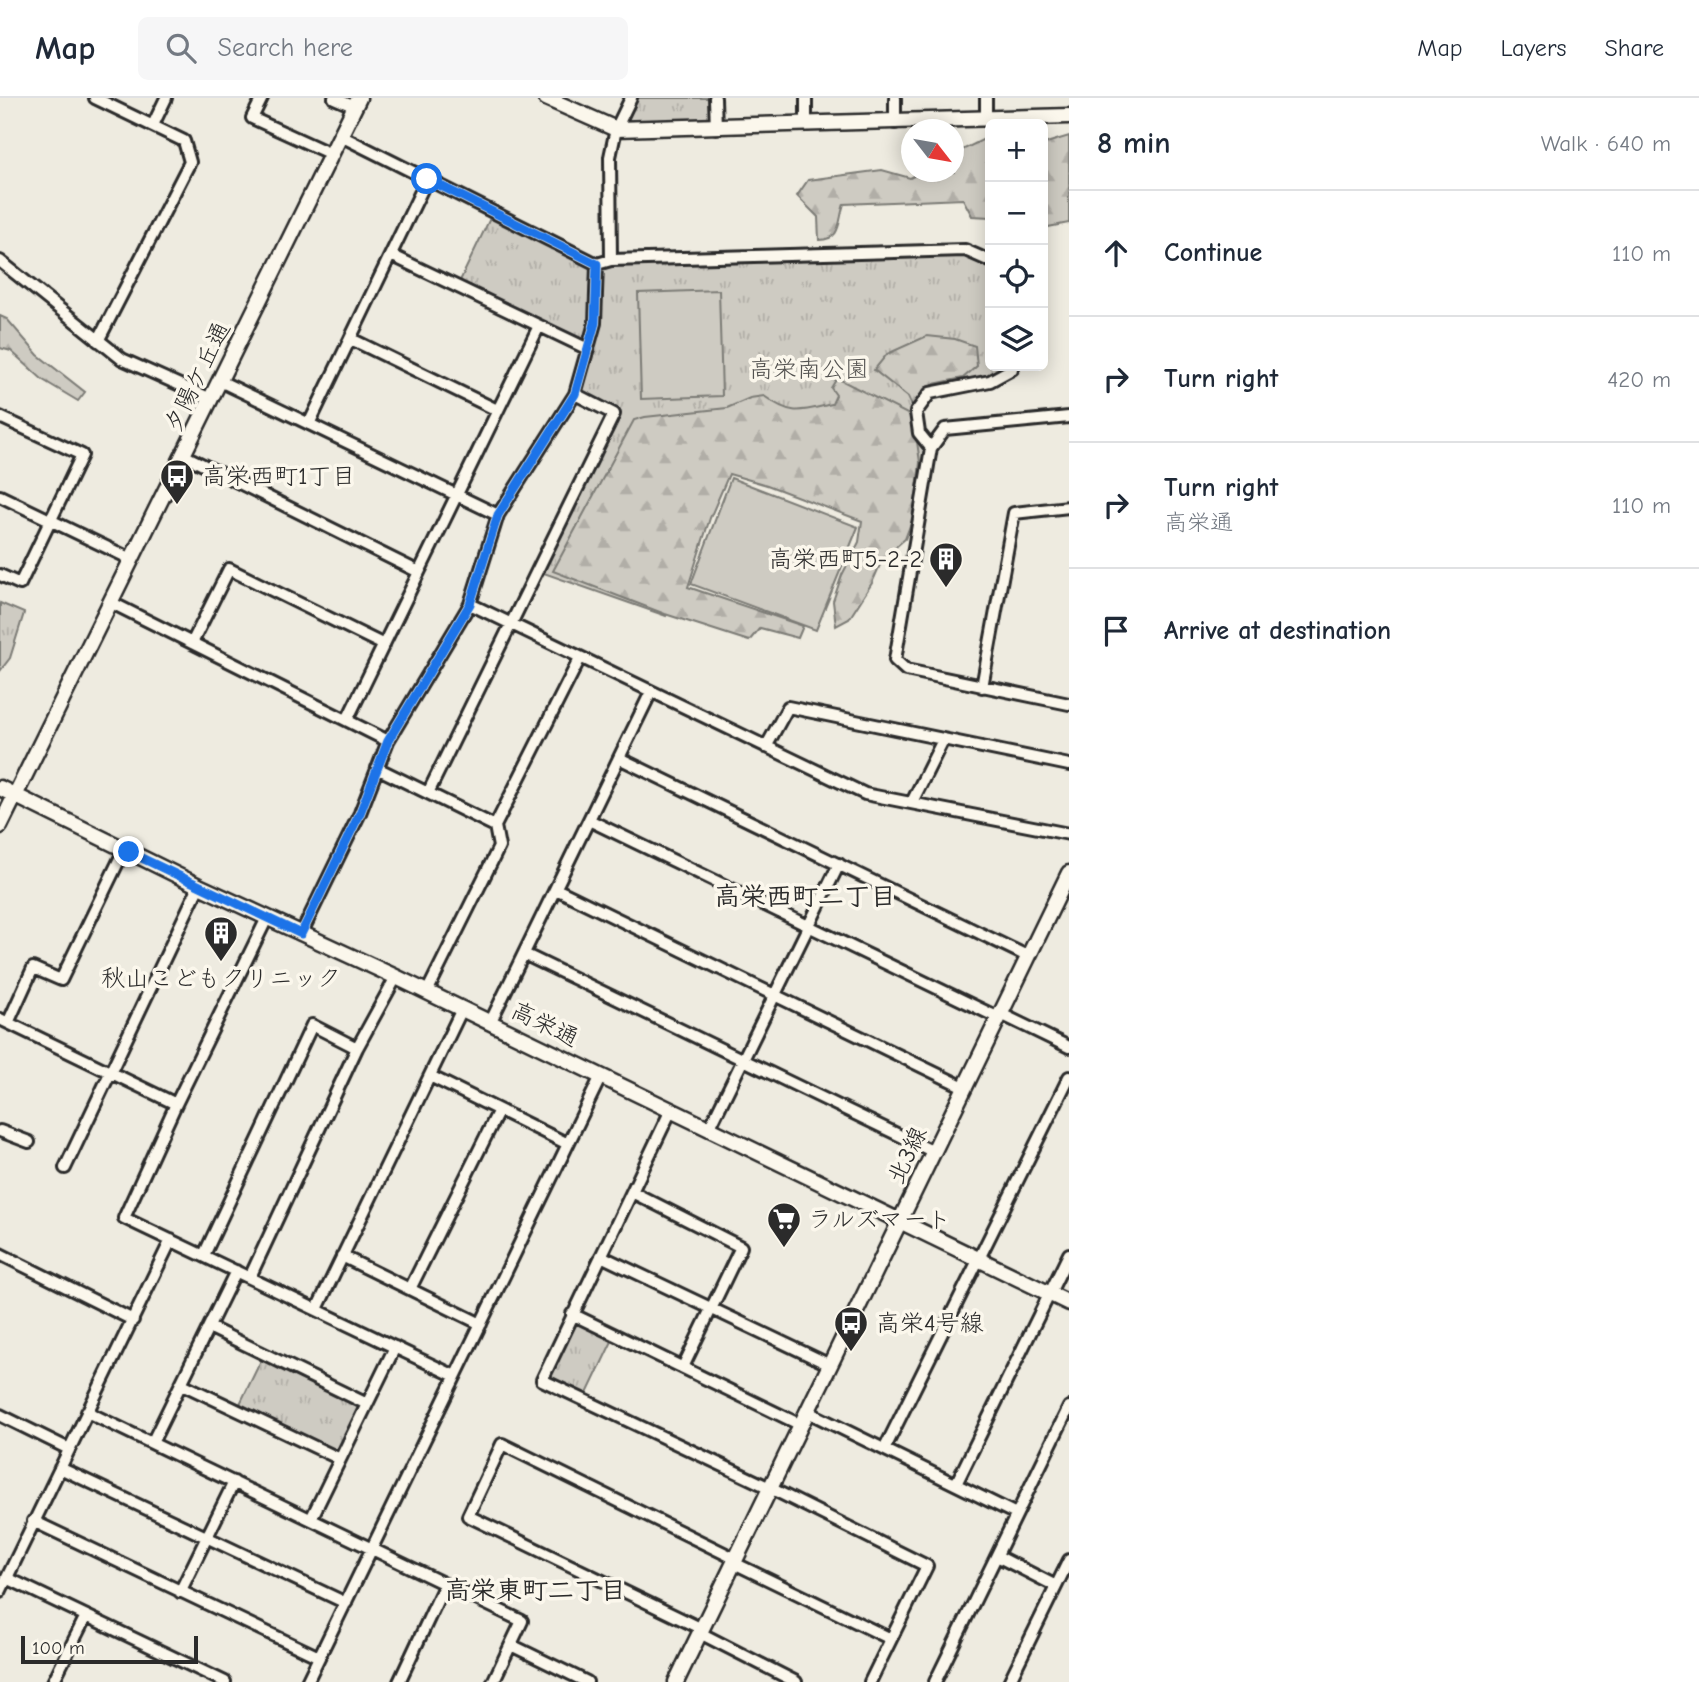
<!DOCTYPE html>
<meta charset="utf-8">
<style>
body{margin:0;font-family:"Comic Neue","Klee One",sans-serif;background:#f6f6f7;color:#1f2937}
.controls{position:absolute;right:21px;top:21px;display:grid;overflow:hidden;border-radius:10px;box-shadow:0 4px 18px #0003}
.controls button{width:63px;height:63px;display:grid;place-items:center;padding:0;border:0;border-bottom:2px solid #e0e1e3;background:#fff;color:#1f2937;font:35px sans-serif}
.compass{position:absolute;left:901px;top:21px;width:63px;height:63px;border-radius:50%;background:#fff;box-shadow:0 4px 18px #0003;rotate:121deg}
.scale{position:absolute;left:21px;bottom:18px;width:177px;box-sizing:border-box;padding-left:7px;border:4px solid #2b2b2b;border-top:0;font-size:19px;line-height:24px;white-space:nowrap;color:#2b2b2b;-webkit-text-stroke:5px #fbf7ec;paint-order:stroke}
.stop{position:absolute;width:21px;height:21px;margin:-16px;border:5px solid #1a73e8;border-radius:50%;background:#fff}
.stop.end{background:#1a73e8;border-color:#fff;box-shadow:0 2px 7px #0008}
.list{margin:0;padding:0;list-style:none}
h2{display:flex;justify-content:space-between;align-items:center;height:91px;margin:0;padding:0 28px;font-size:30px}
h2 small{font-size:23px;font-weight:400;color:#747a83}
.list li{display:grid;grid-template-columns:46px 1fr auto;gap:21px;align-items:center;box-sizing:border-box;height:126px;padding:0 28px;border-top:2px solid #e0e1e3}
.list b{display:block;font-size:26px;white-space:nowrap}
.list p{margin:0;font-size:23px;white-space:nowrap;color:#747a83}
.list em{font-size:23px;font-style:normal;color:#747a83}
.icon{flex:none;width:38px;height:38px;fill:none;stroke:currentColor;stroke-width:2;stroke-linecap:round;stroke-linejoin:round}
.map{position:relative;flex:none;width:1069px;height:1584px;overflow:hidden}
header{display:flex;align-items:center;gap:42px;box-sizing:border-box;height:98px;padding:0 35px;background:#fff;border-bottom:2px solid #e0e1e3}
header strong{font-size:33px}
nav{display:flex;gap:38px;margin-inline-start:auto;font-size:24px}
.search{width:490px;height:63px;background:#f6f6f7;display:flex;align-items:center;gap:18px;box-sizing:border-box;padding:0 24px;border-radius:10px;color:#747a83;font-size:26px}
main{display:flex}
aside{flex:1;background:#fff}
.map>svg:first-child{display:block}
.grass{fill:url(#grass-tufts);stroke:#7c7b76;stroke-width:2}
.forest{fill:url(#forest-firs);stroke:#7c7b76;stroke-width:2}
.garden{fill:#cecbc2;stroke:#7c7b76;stroke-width:2}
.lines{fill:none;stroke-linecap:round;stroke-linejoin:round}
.street-casing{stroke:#2b2b2b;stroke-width:16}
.secondary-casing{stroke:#2b2b2b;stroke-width:19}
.street{stroke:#fbf7ec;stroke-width:10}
.secondary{stroke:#fbf7ec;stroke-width:14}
.route{stroke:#1a73e8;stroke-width:9}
.labels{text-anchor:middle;stroke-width:7;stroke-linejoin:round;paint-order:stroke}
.park-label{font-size:24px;fill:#545351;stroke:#fbf7ec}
.street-label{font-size:24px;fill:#2b2b2b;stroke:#fbf7ec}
.poi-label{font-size:24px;fill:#2b2b2b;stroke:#fbf7ec;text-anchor:start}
.neighbourhood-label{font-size:26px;font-weight:bold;fill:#2b2b2b;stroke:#fbf7ec}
</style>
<header>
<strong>Map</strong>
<div class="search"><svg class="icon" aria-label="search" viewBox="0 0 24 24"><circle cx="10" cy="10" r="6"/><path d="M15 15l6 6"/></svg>Search here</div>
<nav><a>Map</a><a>Layers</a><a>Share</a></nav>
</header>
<main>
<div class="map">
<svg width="1069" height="1584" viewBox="0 0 1069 1584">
<defs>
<pattern id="grass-tufts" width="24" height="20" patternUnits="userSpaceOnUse" patternTransform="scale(1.75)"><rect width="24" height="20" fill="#cecbc2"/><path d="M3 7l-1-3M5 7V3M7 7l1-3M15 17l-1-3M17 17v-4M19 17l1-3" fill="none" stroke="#b1aea7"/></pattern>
<pattern id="forest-firs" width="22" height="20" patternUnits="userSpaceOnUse" patternTransform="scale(1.75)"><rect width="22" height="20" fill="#cecbc2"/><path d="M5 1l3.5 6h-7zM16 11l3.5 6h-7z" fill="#b1aea7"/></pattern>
</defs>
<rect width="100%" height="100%" fill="#eeebe0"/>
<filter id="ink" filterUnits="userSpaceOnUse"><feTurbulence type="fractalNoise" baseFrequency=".0143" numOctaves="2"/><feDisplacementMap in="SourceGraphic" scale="14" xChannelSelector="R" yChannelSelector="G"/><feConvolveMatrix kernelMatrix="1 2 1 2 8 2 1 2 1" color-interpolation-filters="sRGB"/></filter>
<g filter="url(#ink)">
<path class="grass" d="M 631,0 L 715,0 L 716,30 L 617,31 Z
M 493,114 L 597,166 L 965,152 L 990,163 L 990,268 L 1012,268 L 1012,271 L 930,295 L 916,314 L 931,350 L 913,411 L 725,370 L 666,518 L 538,473 L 614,316 L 575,296 L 588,251 L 457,189 Z
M 0,505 L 24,515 L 10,560 L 0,573 Z
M 572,1216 L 615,1237 L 584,1302 L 542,1282 Z
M 264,1256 L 367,1306 L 340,1361 L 237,1312 Z"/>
<path class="forest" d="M 990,38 L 990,119 L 972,118 L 963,101 L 844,106 C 838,123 842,142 819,142 L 818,119 L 797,98 L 808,82 L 882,72 L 910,80 L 922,74 L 954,74 L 954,56 Z
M 1069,38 L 1069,125 L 1043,130 L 1043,46 Z
M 0,218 L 7,221 L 38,257 L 85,294 L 78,303 L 43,282 L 11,253 L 0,250 Z
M 927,238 L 955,241 L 975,248 L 977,268 L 963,280 L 929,287 L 917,306 L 916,337 L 920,364 L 914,417 L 905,441 L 883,460 L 872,485 L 849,521 L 836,528 L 833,503 L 842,477 L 859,444 L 862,423 L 767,387 L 729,376 L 710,420 L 688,489 L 803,528 L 798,540 L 760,530 L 749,543 L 665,516 L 553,473 L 634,322 L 645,319 L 727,310 L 750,300 L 764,298 C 793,319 801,313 832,306 L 836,297 L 831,290 L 837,280 L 909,317 L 913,310 L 908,299 L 874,272 L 887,256 Z"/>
<path class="garden" d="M 719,192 L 722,298 L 641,301 L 638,195 Z
M 731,380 L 858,429 L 816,532 L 691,486 Z"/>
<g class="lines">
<g class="street-casing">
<path id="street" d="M 95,0 L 184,43 L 190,64 L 98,243
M 262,0 L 252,20 L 331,56
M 334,0 L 355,9
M 715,0 L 716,30
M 806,0 L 806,27
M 895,0 L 895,25
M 986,0 L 986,21
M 153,27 L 166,0
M 341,38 L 597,166 L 611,162 L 965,152 L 990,163
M 391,157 L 588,251
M 611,162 L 610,59 L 616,31 L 631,0
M 0,163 L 122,261 L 211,301
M 351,241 L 497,312
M 220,283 L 498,417
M 0,319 L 82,357 L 20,486 L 0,477
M 1069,319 L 945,331 L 931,350 L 895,562 L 906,572 L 1069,606
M 309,326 L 427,81
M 931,350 L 919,335 L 916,314 L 930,295 L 990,283 L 1012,271 L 1012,268
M 183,357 L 419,474
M 0,398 L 131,461
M 110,504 L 388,643
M 470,506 L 865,696 L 1069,736
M 192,545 L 229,471 L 384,547
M 982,589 L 1014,415 L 1069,409
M 347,622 L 539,228
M 766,649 L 788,609 L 1069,667
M 619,660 L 1029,859
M 377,670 L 495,728
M 428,695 L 614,316 L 575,296
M 912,704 L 943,642
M 589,722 L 999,920
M 556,791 L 964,989
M 267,820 L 176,1006 L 124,1120 L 455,1278
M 301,836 L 360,715 L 388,643 L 470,506 L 498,417 L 575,296 L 595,225 L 597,166
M 524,856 L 934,1054
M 427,894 L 499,749 L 495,728 L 580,560
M 1001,916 L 1069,949
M 0,921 L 176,1006
M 8,925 L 33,870 L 61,882 L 124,752
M 490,925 L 651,594
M 430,978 L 568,1046
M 671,1012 L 542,1282 L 770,1390 L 927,1468 L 870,1584
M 709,1031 L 839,766
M 0,1033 L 29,1044
M 65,1070 L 199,788
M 632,1094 L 741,1149 L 683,1269
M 0,1156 L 133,1222
M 204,1157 L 312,927 L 357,950
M 342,1158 L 481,1226
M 601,1158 L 830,1267
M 250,1179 L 357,950 L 396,879
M 410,1191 L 499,1012
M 317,1211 L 462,911
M 572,1216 L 801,1327
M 209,1229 L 367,1306
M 182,1286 L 340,1361
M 87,1314 L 522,1523 L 493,1584
M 808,1314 L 1016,1416
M 0,1317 L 69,1351
M 152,1345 L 236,1173
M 885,1350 L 1069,979
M 60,1370 L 346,1505
M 956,1386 L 1069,1156
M 311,1421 L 395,1249
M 33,1423 L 319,1559
M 997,1458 L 1056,1488
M 734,1465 L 891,1541
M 7,1480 L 225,1584
M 0,1494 L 171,1142
M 180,1494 L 234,1384
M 702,1531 L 468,1418 L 502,1346 L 736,1461
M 700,1535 L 796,1584
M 511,1547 L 587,1584
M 53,1584 L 86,1518
M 307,1584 L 601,978
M 399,1584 L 445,1486
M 935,1584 L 1069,1309
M 1009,1584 L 1069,1462"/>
</g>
<g class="secondary-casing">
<path id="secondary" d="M 546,0 L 616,31 L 1069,18
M 0,690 L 199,788 L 396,879 L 1069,1205
M 0,728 L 359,0
M 676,1584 L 1069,775"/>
</g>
<use href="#street" class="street"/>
<use href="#secondary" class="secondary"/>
</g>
</g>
<g class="lines" filter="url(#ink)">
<path class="route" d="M 129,754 L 301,836 L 360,715 L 388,643 L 470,506 L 498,417 L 575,296 L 595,225 L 597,166 L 427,81"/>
</g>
<defs>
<g id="bus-pin" transform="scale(1.75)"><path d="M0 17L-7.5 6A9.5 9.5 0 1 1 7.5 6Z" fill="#2b2b2b" stroke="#fbf7ec"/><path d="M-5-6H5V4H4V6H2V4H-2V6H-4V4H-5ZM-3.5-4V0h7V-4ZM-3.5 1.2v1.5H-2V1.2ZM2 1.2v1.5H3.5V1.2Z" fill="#fff"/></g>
<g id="building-pin" transform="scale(1.75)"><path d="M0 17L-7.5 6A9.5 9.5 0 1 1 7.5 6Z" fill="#2b2b2b" stroke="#fbf7ec"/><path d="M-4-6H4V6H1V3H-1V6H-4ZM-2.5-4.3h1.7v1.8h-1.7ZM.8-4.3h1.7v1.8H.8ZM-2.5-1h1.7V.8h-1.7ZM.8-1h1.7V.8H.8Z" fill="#fff"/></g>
<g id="supermarket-pin" transform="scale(1.75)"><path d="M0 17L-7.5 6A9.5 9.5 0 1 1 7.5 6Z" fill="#2b2b2b" stroke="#fbf7ec"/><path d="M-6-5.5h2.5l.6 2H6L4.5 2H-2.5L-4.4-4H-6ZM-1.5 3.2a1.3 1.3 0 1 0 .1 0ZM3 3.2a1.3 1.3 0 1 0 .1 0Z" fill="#fff"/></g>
</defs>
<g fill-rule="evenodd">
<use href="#bus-pin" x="177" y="378"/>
<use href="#building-pin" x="946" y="461"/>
<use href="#building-pin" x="221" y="835"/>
<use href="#supermarket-pin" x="784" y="1121"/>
<use href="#bus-pin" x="851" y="1225"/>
</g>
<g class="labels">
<g class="park-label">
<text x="809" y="279">高栄南公園</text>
</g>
<g class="street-label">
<text transform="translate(197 279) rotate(-64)" y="8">夕陽ケ丘通</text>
<text transform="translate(545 926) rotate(26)" y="8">高栄通</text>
<text transform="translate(907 1057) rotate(-65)" y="8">北3線</text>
</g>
<g class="poi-label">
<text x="202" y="386">高栄西町1丁目</text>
<text x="922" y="469" text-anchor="end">高栄西町5-2-2</text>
<text x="221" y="888" text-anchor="middle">秋山こどもクリニック</text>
<text x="808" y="1129">ラルズマート</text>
<text x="876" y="1233">高栄4号線</text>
</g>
<g class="neighbourhood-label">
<text x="805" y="807">高栄西町二丁目</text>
<text x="535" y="1501">高栄東町二丁目</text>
</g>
</g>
</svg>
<div class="controls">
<button>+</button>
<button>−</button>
<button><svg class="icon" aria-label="locate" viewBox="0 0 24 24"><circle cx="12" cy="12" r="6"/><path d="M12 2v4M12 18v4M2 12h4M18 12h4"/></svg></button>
<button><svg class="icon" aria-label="layers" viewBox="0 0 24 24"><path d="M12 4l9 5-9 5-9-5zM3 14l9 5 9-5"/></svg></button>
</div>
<svg class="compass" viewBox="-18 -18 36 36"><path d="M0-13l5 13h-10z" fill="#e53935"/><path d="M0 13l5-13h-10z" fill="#747a83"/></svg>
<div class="scale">100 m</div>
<div class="stop" style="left:427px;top:81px"></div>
<div class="stop end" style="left:129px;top:754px"></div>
</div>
<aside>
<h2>8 min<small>Walk · 640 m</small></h2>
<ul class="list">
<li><svg class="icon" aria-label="ahead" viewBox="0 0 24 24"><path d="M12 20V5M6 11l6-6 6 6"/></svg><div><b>Continue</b></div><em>110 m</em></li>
<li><svg class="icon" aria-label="right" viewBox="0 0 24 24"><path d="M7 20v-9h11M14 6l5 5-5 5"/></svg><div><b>Turn right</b></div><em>420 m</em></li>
<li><svg class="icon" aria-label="right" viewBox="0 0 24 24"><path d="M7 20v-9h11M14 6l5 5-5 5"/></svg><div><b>Turn right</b><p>高栄通</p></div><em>110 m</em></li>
<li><svg class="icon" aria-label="arrive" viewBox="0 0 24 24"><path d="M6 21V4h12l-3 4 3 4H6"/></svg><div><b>Arrive at destination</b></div></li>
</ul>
</aside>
</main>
